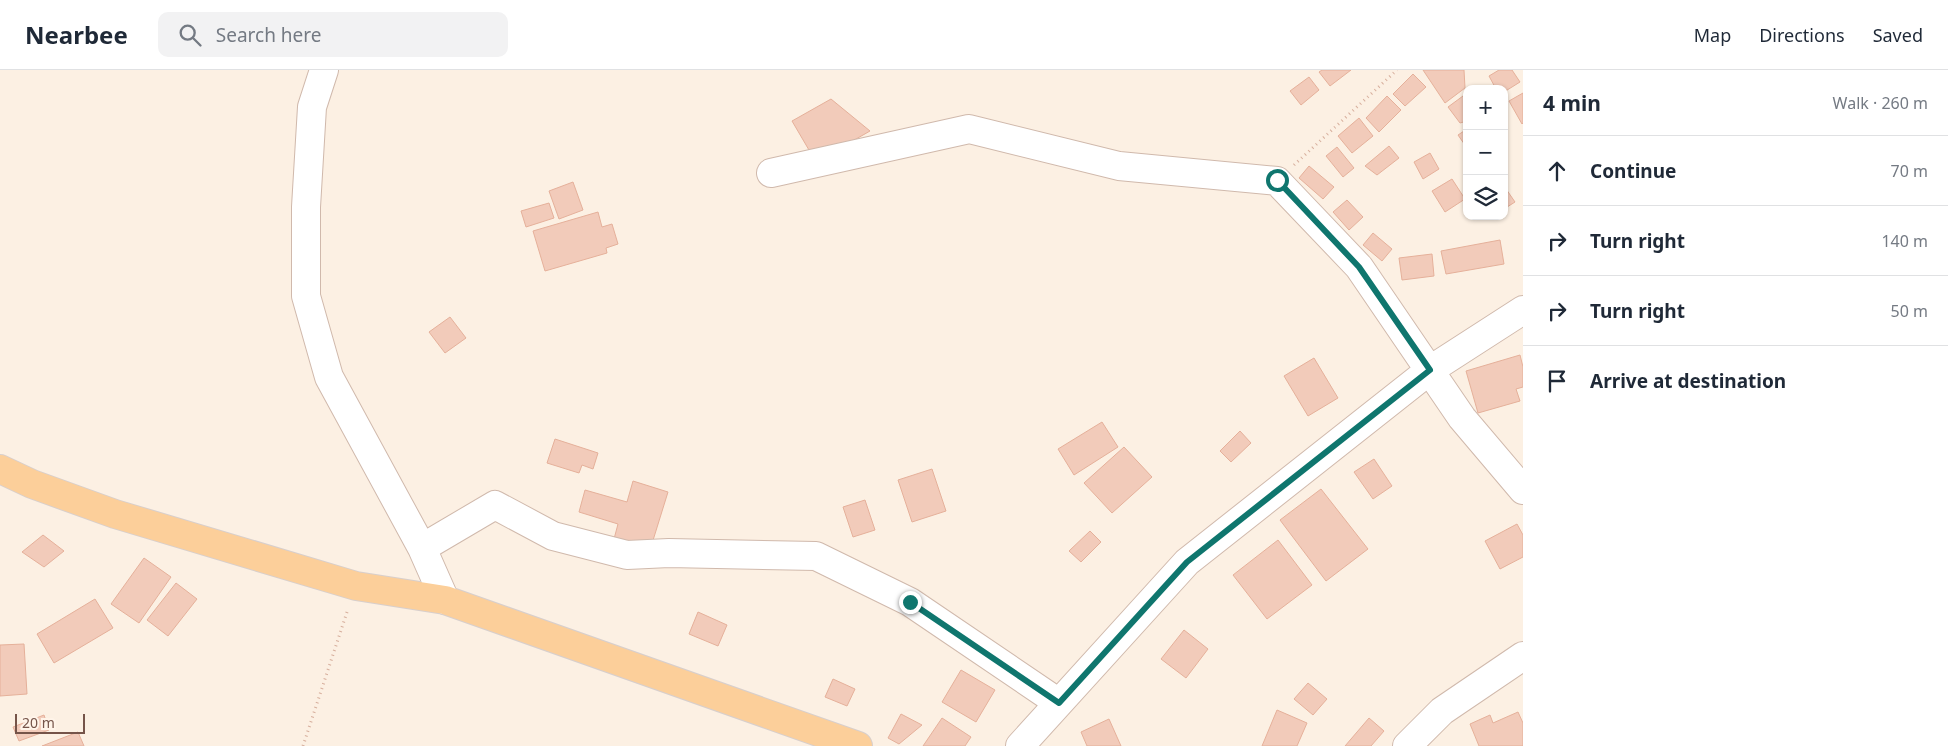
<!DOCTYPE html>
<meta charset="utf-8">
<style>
body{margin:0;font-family:"Noto Sans",sans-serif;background:#f2f2f3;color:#1f2937}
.controls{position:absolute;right:15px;top:15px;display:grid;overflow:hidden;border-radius:10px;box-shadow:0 1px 4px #0004}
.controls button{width:45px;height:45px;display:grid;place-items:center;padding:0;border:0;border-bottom:1px solid #e0e1e3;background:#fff;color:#1f2937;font:25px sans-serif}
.scale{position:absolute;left:15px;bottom:12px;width:70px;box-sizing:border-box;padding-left:5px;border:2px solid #755449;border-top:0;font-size:14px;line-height:18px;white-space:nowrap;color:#755449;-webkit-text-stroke:4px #fff4e9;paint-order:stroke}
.stop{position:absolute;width:15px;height:15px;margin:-11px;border:4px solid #0f766e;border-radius:50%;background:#fff}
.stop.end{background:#0f766e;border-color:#fff;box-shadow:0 1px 5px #0008}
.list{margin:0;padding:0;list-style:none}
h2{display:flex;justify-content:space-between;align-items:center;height:65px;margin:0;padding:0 20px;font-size:21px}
h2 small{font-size:16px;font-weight:400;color:#747a83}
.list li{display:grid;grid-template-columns:32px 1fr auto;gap:15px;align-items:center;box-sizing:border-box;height:70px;padding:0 20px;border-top:1px solid #e0e1e3}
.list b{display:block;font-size:19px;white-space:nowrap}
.list em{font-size:16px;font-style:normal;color:#747a83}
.icon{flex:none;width:28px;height:28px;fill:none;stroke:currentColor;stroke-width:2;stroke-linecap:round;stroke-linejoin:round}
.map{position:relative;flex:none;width:1523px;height:676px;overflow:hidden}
header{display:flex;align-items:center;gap:30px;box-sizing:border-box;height:70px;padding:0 25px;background:#fff;border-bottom:1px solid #e0e1e3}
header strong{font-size:24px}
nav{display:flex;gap:28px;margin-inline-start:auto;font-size:18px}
.search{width:350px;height:45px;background:#f2f2f3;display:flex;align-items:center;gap:12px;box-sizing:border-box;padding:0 18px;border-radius:10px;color:#747a83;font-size:19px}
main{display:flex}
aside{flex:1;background:#fff}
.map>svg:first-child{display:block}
.building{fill:#f2cbba;stroke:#e5b09a}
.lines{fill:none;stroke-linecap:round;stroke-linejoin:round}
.minor-casing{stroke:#d0b9ac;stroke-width:30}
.major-casing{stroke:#d8cfcc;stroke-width:30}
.path{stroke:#d7af9d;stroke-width:3;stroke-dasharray:1 4;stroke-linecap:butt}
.minor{stroke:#fff;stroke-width:28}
.major{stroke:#fccf9a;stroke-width:28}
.route{stroke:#0f766e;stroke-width:6}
</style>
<header>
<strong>Nearbee</strong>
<div class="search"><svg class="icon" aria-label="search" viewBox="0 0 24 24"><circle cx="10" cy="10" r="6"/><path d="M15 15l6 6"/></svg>Search here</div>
<nav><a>Map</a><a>Directions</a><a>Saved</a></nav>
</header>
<main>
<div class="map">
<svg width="1523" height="676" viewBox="0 0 1523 676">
<rect width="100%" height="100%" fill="#fcf0e3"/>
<path class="building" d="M 1322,0 L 1351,0 L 1330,16 L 1319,2 Z
M 1423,0 L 1464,0 L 1465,18 L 1445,33 Z
M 1499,0 L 1512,0 L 1520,12 L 1504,22 L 1504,19 L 1496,19 L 1489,6 Z
M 1413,4 L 1426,17 L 1405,36 L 1393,24 Z
M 1309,7 L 1319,20 L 1301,35 L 1290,21 Z
M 1523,23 L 1523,53 L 1522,54 L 1509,31 Z
M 1387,26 L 1401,40 L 1379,62 L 1366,48 Z
M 1463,26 L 1467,38 L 1467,51 L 1460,53 L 1448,37 Z
M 831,29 L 870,61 L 816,92 L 792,51 Z
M 1359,48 L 1373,66 L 1352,83 L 1338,66 Z
M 1467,59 L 1467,78 L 1458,65 Z
M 1389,76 L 1399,88 L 1377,105 L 1365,96 Z
M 1337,77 L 1354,98 L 1343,107 L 1326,86 Z
M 1430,83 L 1439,99 L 1423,109 L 1414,92 Z
M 1309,96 L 1334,117 L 1323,129 L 1299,108 Z
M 1452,109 L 1465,129 L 1445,142 L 1432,121 Z
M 573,112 L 583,140 L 559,149 L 549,121 Z
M 1504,116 L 1515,132 L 1504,139 Z
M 1347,130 L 1363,147 L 1349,160 L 1333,142 Z
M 549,133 L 554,148 L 526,157 L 521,141 Z
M 598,142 L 602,157 L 612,154 L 618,174 L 606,178 L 607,183 L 545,201 L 533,161 Z
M 1373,163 L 1392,179 L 1382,191 L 1363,175 Z
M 1500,170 L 1504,194 L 1446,204 L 1441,181 Z
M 1432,184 L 1434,206 L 1402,210 L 1399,188 Z
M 450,247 L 466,268 L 445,283 L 429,262 Z
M 1520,285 L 1523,297 L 1523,317 L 1516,319 L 1520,331 L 1478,343 L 1466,301 Z
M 1314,288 L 1338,328 L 1308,346 L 1284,306 Z
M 1102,352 L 1118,377 L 1074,405 L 1058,379 Z
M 1240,361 L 1251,373 L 1231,392 L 1220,381 Z
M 555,369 L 598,383 L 593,399 L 582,395 L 579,403 L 547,393 Z
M 1124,377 L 1152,407 L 1112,443 L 1084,413 Z
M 1374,389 L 1392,416 L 1373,429 L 1354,402 Z
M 932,399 L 946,441 L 912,452 L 898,410 Z
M 633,411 L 668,422 L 650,480 L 614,469 L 618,454 L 579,442 L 585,420 L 627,432 Z
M 1321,419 L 1368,479 L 1326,511 L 1280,450 Z
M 865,430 L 875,460 L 853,467 L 843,437 Z
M 1517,454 L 1523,465 L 1523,487 L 1500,499 L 1485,471 Z
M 1090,461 L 1101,472 L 1081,492 L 1069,481 Z
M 43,465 L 64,481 L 44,497 L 22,482 Z
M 1278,470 L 1312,515 L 1267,549 L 1233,505 Z
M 144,488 L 171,507 L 139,553 L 111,534 Z
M 176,513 L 197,529 L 168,566 L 147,550 Z
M 95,529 L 113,558 L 54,593 L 37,564 Z
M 698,542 L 727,555 L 718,576 L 689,564 Z
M 1184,560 L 1208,579 L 1186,608 L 1161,589 Z
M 24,574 L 27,624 L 0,626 L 0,575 Z
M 961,600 L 995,620 L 976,652 L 942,632 Z
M 833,609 L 855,619 L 847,636 L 825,627 Z
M 1308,613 L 1327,629 L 1313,645 L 1294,629 Z
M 1277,640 L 1307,653 L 1297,676 L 1262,676 Z
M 1518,642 L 1523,653 L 1523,676 L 1479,676 L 1470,654 L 1490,645 L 1493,653 Z
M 901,644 L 922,655 L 899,674 L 888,668 Z
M 44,645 L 49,660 L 19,671 L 13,657 Z
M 942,648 L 971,667 L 965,676 L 923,676 Z
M 1369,648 L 1384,661 L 1371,676 L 1345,676 Z
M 1109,649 L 1121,676 L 1087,676 L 1081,662 Z
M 78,662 L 84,676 L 42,676 Z"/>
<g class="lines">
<g class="minor-casing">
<path id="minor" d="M 324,0 L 312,37 L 306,137 L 306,226 L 329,307 L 422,478 L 445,530
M 771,103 L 969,59 L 1119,96 L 1277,111 L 1359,197 L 1462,348 L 1523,420
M 422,478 L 495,435 L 553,466 L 627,485 L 669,483 L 816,486 L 910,532 L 1059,633
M 1020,676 L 1187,492 L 1430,300 L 1523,240
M 1407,676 L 1442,641 L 1523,586"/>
</g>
<g class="major-casing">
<path id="major" d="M 0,399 L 32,414 L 115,444 L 356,516 L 445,530 L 858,676"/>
</g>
<path class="path" d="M 1294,95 L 1397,0
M 303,676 L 348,539"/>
<use href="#minor" class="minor"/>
<use href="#major" class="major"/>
</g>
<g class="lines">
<path class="route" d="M 910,532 L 1059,633 L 1187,492 L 1430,300 L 1359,197 L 1277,110"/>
</g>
</svg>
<div class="controls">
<button>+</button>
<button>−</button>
<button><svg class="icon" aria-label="layers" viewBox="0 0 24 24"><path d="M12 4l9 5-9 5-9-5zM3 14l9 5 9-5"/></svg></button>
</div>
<div class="scale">20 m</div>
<div class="stop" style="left:1277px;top:110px"></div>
<div class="stop end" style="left:910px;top:532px"></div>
</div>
<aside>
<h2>4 min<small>Walk · 260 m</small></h2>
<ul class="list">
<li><svg class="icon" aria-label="ahead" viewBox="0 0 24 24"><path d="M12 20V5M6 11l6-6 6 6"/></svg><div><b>Continue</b></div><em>70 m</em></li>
<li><svg class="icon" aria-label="right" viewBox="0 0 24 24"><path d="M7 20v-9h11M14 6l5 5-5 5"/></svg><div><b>Turn right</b></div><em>140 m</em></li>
<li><svg class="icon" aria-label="right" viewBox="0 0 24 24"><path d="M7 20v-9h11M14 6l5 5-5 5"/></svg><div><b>Turn right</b></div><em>50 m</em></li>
<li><svg class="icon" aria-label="arrive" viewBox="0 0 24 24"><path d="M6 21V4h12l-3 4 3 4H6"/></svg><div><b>Arrive at destination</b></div></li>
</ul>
</aside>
</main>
